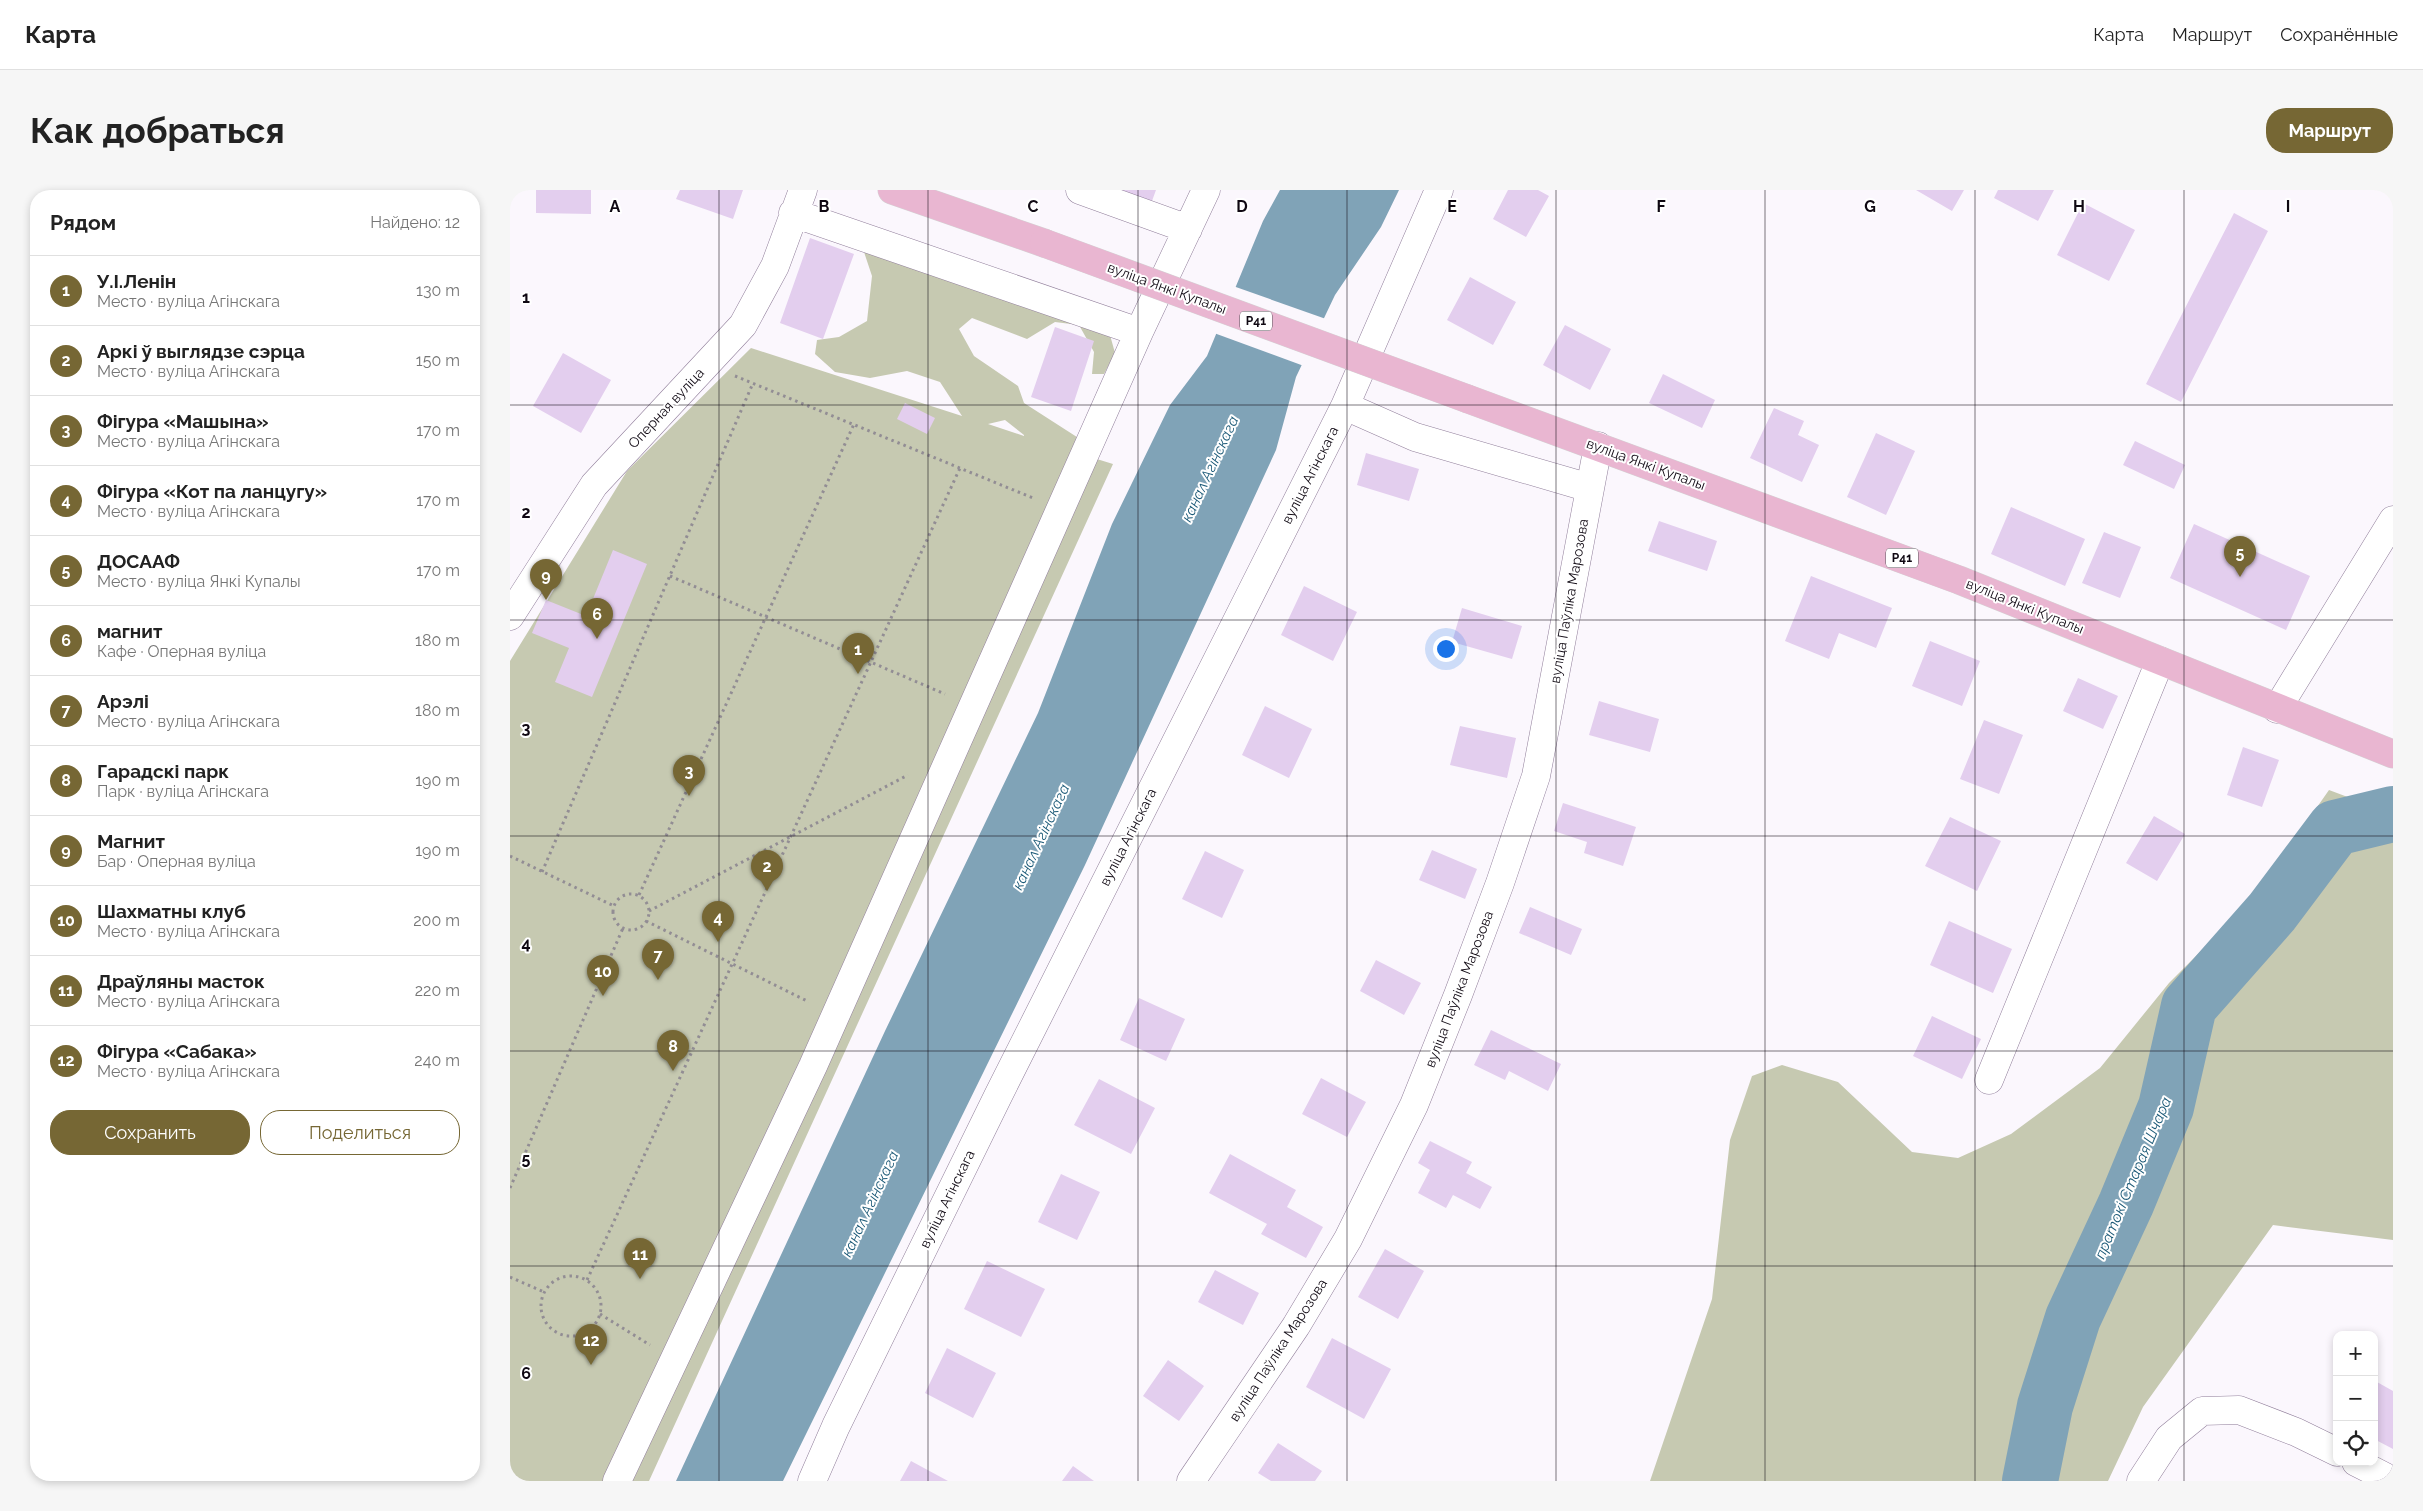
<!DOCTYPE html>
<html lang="ru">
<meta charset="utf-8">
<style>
body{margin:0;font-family:Raleway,sans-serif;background:#f6f6f6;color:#222}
.controls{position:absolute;right:15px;bottom:15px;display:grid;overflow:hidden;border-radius:10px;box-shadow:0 2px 8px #0003}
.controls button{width:45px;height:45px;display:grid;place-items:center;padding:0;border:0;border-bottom:1px solid #e0e0e0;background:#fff;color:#222;font:25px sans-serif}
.you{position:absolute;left:935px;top:458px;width:18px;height:18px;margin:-12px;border:4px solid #fff;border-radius:50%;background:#1a73e8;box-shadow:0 0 0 8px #1a73e833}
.badge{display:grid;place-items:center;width:32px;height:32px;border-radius:50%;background:#766734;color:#fff;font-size:16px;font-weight:700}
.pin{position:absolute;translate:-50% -41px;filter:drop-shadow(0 1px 2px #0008)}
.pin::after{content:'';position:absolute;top:26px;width:18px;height:15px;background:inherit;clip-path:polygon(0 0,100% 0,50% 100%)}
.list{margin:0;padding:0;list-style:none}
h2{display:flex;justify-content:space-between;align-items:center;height:65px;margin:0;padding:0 20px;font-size:21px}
h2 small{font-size:16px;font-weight:400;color:#767676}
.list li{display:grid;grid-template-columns:32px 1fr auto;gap:15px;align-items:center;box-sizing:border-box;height:70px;padding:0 20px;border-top:1px solid #e0e0e0}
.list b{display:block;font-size:19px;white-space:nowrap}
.list p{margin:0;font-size:16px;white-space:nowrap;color:#767676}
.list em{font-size:16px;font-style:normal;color:#767676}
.actions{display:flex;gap:10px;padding:15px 20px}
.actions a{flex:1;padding:11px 0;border:1px solid #766734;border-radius:20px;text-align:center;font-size:18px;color:#766734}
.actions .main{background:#766734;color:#fff}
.icon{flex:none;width:28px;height:28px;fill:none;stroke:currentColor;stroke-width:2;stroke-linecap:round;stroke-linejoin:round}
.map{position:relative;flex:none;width:1883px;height:1291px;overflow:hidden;border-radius:20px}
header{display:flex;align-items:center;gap:30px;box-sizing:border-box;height:70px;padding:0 25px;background:#fff;border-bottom:1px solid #e0e0e0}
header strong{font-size:24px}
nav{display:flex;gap:28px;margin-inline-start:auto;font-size:18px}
.intro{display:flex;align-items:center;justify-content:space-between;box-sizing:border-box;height:120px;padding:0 30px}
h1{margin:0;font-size:35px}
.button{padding:12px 22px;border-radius:20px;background:#766734;color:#fff;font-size:18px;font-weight:700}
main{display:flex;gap:30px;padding:0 30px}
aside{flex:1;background:#fff;border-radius:20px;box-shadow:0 2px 8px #0003}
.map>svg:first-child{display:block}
.green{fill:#c6c9b1;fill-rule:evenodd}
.water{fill:#80a3b7}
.pier{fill:#fbf7fd}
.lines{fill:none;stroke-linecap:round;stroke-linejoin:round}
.river{stroke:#80a3b7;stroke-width:56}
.building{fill:#e3ceee}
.minor-casing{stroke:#917f9b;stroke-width:29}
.major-casing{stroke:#d4d3d4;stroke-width:29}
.path{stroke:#928d94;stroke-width:3;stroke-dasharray:2.5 4;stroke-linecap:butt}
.minor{stroke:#fff;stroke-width:28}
.major{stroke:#e9b6d1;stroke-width:28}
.major-bridge-casing{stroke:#d4d3d4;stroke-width:29;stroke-linecap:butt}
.major-bridge{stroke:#e9b6d1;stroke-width:28}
.grid{fill:none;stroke:#0f0812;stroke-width:1;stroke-opacity:0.55}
.labels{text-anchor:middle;stroke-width:4;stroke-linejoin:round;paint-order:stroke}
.shield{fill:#fff;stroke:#575259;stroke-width:1}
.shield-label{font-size:12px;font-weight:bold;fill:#0f0812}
.street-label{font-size:14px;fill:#0f0812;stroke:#fff}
.water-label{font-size:15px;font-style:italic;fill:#195876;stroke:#fff}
.grid-label{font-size:16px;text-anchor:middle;font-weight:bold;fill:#0f0812;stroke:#fff;stroke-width:4;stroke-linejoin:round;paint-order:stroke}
</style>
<header>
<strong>Карта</strong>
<nav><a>Карта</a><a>Маршрут</a><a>Сохранённые</a></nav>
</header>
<div class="intro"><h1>Как добраться</h1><a class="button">Маршрут</a></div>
<main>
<aside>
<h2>Рядом<small>Найдено: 12</small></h2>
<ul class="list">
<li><span class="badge">1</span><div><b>У.І.Ленін</b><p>Место · вуліца Агінскага</p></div><em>130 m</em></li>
<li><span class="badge">2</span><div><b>Аркі ў выглядзе сэрца</b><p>Место · вуліца Агінскага</p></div><em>150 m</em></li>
<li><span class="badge">3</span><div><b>Фігура «Машына»</b><p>Место · вуліца Агінскага</p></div><em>170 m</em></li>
<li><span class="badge">4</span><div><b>Фігура «Кот па ланцугу»</b><p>Место · вуліца Агінскага</p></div><em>170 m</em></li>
<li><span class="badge">5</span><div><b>ДОСААФ</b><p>Место · вуліца Янкі Купалы</p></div><em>170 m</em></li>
<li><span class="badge">6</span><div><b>магнит</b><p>Кафе · Оперная вуліца</p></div><em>180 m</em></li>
<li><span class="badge">7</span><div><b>Арэлі</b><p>Место · вуліца Агінскага</p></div><em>180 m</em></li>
<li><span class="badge">8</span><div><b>Гарадскі парк</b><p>Парк · вуліца Агінскага</p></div><em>190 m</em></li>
<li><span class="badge">9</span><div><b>Магнит</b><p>Бар · Оперная вуліца</p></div><em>190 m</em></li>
<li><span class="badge">10</span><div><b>Шахматны клуб</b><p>Место · вуліца Агінскага</p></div><em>200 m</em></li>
<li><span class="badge">11</span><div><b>Драўляны масток</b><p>Место · вуліца Агінскага</p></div><em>220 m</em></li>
<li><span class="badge">12</span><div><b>Фігура «Сабака»</b><p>Место · вуліца Агінскага</p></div><em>240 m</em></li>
</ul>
<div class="actions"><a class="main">Сохранить</a><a>Поделиться</a></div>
</aside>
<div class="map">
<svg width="1883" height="1291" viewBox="0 0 1883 1291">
<rect width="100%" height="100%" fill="#fbf7fd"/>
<path class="green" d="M 352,56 L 600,145 L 605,163 L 594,184 L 582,184 L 584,162 L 569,135 L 545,132 L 517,149 L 462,128 L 449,139 L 464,166 L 508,196 L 514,213 L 570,249 L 564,262 L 603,274 L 139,1291 L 0,1291 L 0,471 L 117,281 L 241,158 L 452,226 L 430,192 L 397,181 L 360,188 L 325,182 L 305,164 L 307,150 L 329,147 L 357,131 L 362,86 ZM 495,230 L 514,245 L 514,246 L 478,234 Z
M 1819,600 L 1883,624 L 1883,1050 L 1763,1035 L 1633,1217 L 1598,1291 L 1140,1291 L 1202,1109 L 1220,950 L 1242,886 L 1272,875 L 1328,892 L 1402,962 L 1448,968 L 1501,944 L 1590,878 L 1659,793 L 1742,710 Z"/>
<path class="water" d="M 770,0 L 889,0 L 871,37 L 825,105 L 786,187 L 766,260 L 575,675 L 273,1291 L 166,1291 L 375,841 L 528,523 L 602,334 L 660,215 L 697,166 L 753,31 Z"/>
<path class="pier" d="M 723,96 L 816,129 L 794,176 L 704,143 Z"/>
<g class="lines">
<path class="river" d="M 1520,1291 L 1535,1216 L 1563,1128 L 1616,1014 L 1656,917 L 1679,816 L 1762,722 L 1825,638 L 1883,624"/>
</g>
<path class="building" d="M 26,0 L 81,0 L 81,24 L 26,23 Z
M 170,0 L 233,0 L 223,29 L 166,9 Z
M 610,0 L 646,0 L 642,11 Z
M 998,0 L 1028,0 L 1039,6 L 1016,47 L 983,29 Z
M 1406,0 L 1454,0 L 1442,21 Z
M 1488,0 L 1544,0 L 1528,31 L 1484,8 Z
M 1573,13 L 1625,40 L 1599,91 L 1547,65 Z
M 1724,23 L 1758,41 L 1671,212 L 1636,194 Z
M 300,48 L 344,64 L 313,149 L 270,133 Z
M 960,87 L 1006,112 L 983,155 L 937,130 Z
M 1055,135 L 1101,159 L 1080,200 L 1033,175 Z
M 545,137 L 584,151 L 561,221 L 521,207 Z
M 53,163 L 101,190 L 71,243 L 23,216 Z
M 1153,184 L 1205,210 L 1192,238 L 1139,213 Z
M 395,213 L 425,228 L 417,244 L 387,229 Z
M 1264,218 L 1294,231 L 1288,245 L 1309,255 L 1292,292 L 1240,268 Z
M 1366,243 L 1405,261 L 1376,325 L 1337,307 Z
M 1625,251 L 1675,275 L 1664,299 L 1613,275 Z
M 856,263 L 909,279 L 899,311 L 847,295 Z
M 1501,317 L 1575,349 L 1555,396 L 1481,364 Z
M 1149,331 L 1207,351 L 1197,381 L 1138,361 Z
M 1684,334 L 1800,386 L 1776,440 L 1660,388 Z
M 1594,342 L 1631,357 L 1610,408 L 1572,393 Z
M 103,360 L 137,374 L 82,507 L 45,492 L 59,458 L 22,443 L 36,410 L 76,426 Z
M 1301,386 L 1382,418 L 1366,458 L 1329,443 L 1319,469 L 1275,451 Z
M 794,396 L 847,422 L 823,471 L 771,445 Z
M 952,418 L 1012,436 L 1002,469 L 942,452 Z
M 1420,451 L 1470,471 L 1452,516 L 1402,496 Z
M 1568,488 L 1608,506 L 1593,539 L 1553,521 Z
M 1089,511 L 1149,529 L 1140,562 L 1079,545 Z
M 755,516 L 802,539 L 779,588 L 732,565 Z
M 1474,530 L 1513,545 L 1489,604 L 1450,589 Z
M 950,536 L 1006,548 L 997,588 L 940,575 Z
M 1733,557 L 1769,570 L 1752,617 L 1717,605 Z
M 1053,613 L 1126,637 L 1113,676 L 1074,663 L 1077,652 L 1044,641 Z
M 1644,626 L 1675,644 L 1647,691 L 1616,673 Z
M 1440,627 L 1491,651 L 1467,701 L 1415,676 Z
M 922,660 L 967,679 L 955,709 L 909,690 Z
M 695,661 L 734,680 L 712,728 L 672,709 Z
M 1020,717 L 1072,739 L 1061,765 L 1009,743 Z
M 1439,731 L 1502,759 L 1483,803 L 1420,775 Z
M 866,770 L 911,793 L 894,825 L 850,801 Z
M 629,808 L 675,829 L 656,871 L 610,850 Z
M 1422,826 L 1471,849 L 1452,889 L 1403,866 Z
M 981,840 L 1051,874 L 1038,901 L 999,881 L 995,890 L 964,875 Z
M 811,888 L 856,912 L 837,947 L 792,924 Z
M 589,889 L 645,918 L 621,964 L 564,935 Z
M 920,951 L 962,972 L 956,983 L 982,997 L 970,1019 L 943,1005 L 936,1018 L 908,1003 L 920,980 L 908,973 Z
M 720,964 L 786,1000 L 777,1017 L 813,1037 L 796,1068 L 751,1044 L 757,1034 L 699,1003 Z
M 551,984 L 590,1002 L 567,1050 L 528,1032 Z
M 875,1059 L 914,1081 L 888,1129 L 848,1107 Z
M 477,1071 L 535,1099 L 511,1147 L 454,1119 Z
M 705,1080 L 749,1103 L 733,1135 L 688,1112 Z
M 822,1148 L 881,1179 L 854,1229 L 796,1197 Z
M 437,1158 L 486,1183 L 463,1228 L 415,1203 Z
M 658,1170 L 694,1196 L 669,1231 L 633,1206 Z
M 1867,1192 L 1883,1201 L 1883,1259 L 1864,1249 L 1864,1199 Z
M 768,1253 L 812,1281 L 805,1291 L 761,1291 L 748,1283 Z
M 401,1271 L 438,1291 L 390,1291 Z
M 563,1276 L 584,1291 L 552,1291 Z"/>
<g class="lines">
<g class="minor-casing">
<path id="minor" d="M 570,0 L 678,39
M 283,23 L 629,142
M 835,216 L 905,247 L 1080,298
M 0,426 L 84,295 L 233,135 L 265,76 L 293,0
M 1767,519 L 1883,330
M 1479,890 L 1650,471
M 1846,1272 L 1883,1291
M 107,1291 L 303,876 L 629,142 L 696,0
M 302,1291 L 326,1236 L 488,906 L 835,216 L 929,0
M 681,1291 L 786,1136 L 838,1049 L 904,915 L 948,805 L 990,693 L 1026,586 L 1088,256
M 1631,1291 L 1659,1248 L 1692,1221 L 1729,1220 L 1786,1242 L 1827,1262"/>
</g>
<g class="major-casing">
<path id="major" d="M 382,0 L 534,53
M 958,209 L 1449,390 L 1883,564"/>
</g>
<path class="path" d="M 225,186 L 523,308
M 160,386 L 435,504
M 0,666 L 104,716
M 32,682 L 243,193
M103 722a18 18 0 1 1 36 0a18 18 0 1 1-36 0Z
M 129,705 L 344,234
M 139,721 L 398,585
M 136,731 L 299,812
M 0,998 L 113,738
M31 1116a30 30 0 1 1 60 0a30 30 0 1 1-60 0Z
M 0,1087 L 34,1102
M 77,1090 L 450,278
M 90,1124 L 140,1155"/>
<use href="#minor" class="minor"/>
<use href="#major" class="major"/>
<g class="major-bridge-casing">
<path id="major-bridge" d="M 534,53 L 958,209"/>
</g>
<use href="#major-bridge" class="major-bridge"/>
</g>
<path class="grid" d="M 209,0 L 209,1291M 418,0 L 418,1291M 628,0 L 628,1291M 837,0 L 837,1291M 1046,0 L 1046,1291M 1255,0 L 1255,1291M 1465,0 L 1465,1291M 1674,0 L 1674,1291M 0,215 L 1883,215M 0,430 L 1883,430M 0,646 L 1883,646M 0,861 L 1883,861M 0,1076 L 1883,1076"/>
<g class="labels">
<g class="shield">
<rect x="730" y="121.5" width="32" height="19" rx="4"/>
<rect x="1376" y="358.5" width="32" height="19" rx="4"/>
</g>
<g class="shield-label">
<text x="746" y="135">Р41</text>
<text x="1392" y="372">Р41</text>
</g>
<g class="street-label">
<text transform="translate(657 98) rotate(20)" y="5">вуліца Янкі Купалы</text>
<text transform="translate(156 218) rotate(-47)" y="5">Оперная вуліца</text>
<text transform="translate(1136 274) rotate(20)" y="5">вуліца Янкі Купалы</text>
<text transform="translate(800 285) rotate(-63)" y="5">вуліца Агінскага</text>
<text transform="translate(1059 411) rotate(-80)" y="5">вуліца Паўліка Марозова</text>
<text transform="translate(1515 416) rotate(22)" y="5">вуліца Янкі Купалы</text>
<text transform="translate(618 647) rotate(-63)" y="5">вуліца Агінскага</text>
<text transform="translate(949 799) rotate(-69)" y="5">вуліца Паўліка Марозова</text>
<text transform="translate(437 1009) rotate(-64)" y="5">вуліца Агінскага</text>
<text transform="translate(768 1160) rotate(-57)" y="5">вуліца Паўліка Марозова</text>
</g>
<g class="water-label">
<text transform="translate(700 279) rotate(-65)" y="5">канал Агінскага</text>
<text transform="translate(531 647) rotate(-65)" y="5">канал Агінскага</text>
<text transform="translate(1623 988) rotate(-67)" y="5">пратокі Старая Шчара</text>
<text transform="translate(360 1014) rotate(-65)" y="5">канал Агінскага</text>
</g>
</g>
<g class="grid-label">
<text x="105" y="22">A</text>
<text x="314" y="22">B</text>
<text x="523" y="22">C</text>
<text x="732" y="22">D</text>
<text x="942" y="22">E</text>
<text x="1151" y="22">F</text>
<text x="1360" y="22">G</text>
<text x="1569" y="22">H</text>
<text x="1778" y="22">I</text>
<text x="16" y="113">1</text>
<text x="16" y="328">2</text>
<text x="16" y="544">3</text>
<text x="16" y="759">4</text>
<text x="16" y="974">5</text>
<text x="16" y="1189">6</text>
</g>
</svg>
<div class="controls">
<button>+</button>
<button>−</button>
<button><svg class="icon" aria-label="locate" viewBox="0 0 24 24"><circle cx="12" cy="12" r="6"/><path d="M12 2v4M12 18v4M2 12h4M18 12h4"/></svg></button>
</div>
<div class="you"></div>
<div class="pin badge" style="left:348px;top:484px">1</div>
<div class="pin badge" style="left:257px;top:701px">2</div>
<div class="pin badge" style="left:179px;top:606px">3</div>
<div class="pin badge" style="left:208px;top:752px">4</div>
<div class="pin badge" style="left:1730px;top:387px">5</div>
<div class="pin badge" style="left:87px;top:449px">6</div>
<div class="pin badge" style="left:148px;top:790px">7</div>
<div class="pin badge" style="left:163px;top:881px">8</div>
<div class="pin badge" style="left:36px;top:410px">9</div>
<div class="pin badge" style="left:93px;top:806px">10</div>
<div class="pin badge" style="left:130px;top:1089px">11</div>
<div class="pin badge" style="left:81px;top:1175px">12</div>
</div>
</main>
